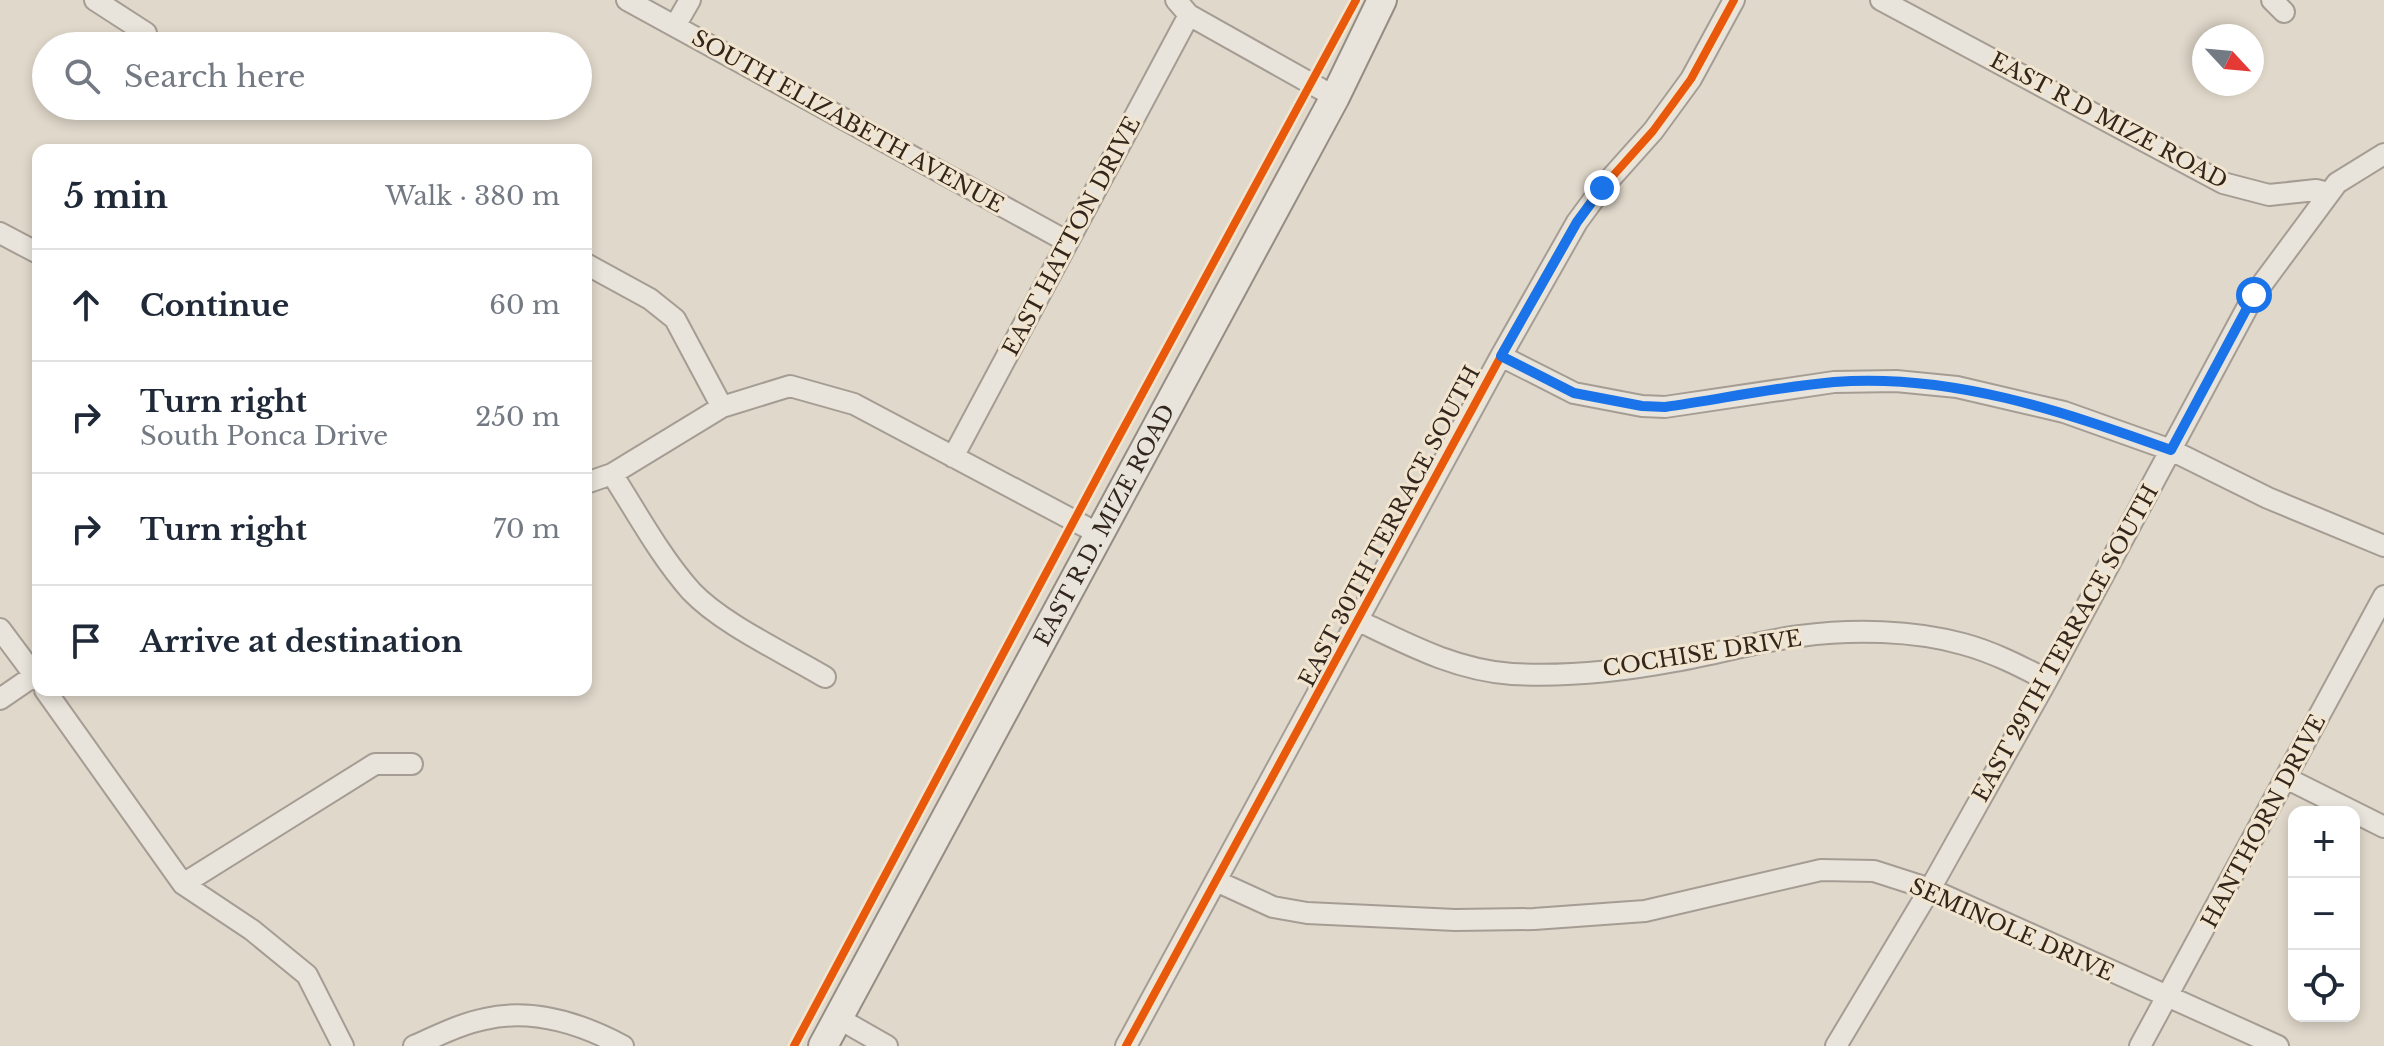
<!DOCTYPE html>
<meta charset="utf-8">
<style>
body{margin:0;font-family:"Libre Baskerville",serif;background:#f2f2f3;color:#1f2937}
.controls{position:absolute;right:24px;bottom:24px;display:grid;overflow:hidden;border-radius:16px;box-shadow:0 4px 12px #0003}
.controls button{width:72px;height:72px;display:grid;place-items:center;padding:0;border:0;border-bottom:2px solid #e0e1e3;background:#fff;color:#1f2937;font:40px sans-serif}
.compass{position:absolute;left:2192px;top:24px;width:72px;height:72px;border-radius:50%;background:#fff;box-shadow:0 4px 12px #0003;rotate:116deg}
.stop{position:absolute;width:24px;height:24px;margin:-18px;border:6px solid #1a73e8;border-radius:50%;background:#fff}
.stop.end{background:#1a73e8;border-color:#fff;box-shadow:0 2px 8px #0008}
.list{margin:0;padding:0;list-style:none}
h2{display:flex;justify-content:space-between;align-items:center;height:104px;margin:0;padding:0 32px;font-size:34px}
h2 small{font-size:26px;font-weight:400;color:#747a83}
.list li{display:grid;grid-template-columns:52px 1fr auto;gap:24px;align-items:center;box-sizing:border-box;height:112px;padding:0 32px;border-top:2px solid #e0e1e3}
.list b{display:block;font-size:30px;white-space:nowrap}
.list p{margin:0;font-size:26px;white-space:nowrap;color:#747a83}
.list em{font-size:26px;font-style:normal;color:#747a83}
.icon{flex:none;width:44px;height:44px;fill:none;stroke:currentColor;stroke-width:2;stroke-linecap:round;stroke-linejoin:round}
.map{position:relative;flex:none;width:2384px;height:1046px;overflow:hidden}
.search{position:absolute;background:#fff;box-shadow:0 4px 12px #0003;left:32px;top:32px;width:560px;height:88px;display:flex;align-items:center;gap:20px;box-sizing:border-box;padding:0 28px;border-radius:44px;color:#747a83;font-size:30px}
.panel{position:absolute;background:#fff;box-shadow:0 4px 12px #0003;left:32px;top:144px;width:560px;height:552px;border-radius:16px}
.map>svg:first-child{display:block}
.lines{fill:none;stroke-linecap:round;stroke-linejoin:round}
.street-casing{stroke:#a59d94;stroke-width:24}
.secondary-casing{stroke:#958d83;stroke-width:32}
.street{stroke:#e8e4db;stroke-width:20}
.secondary{stroke:#e8e4db;stroke-width:28}
.cycleway-casing{stroke:#f2e5d0;stroke-width:13}
.cycleway{stroke:#e8590c;stroke-width:8}
.route{stroke:#1a73e8;stroke-width:10}
.labels{text-anchor:middle;stroke-width:6;stroke-linejoin:round;paint-order:stroke}
.street-label{font-size:22px;fill:#32261d;stroke:#f2e5d0}
</style>
<div class="map">
<svg width="2384" height="1046" viewBox="0 0 2384 1046">
<rect width="100%" height="100%" fill="#e0d8ca"/>
<g class="lines">
<g class="street-casing">
<path id="street" d="M 95,0 L 146,33
M 627,0 L 1068,242
M 1176,0 L 1189,15 L 1335,97
M 1881,0 L 2223,183 L 2269,195 L 2316,190 L 2328,193
M 2272,0 L 2284,12
M 675,26 L 690,0
M 0,233 L 38,253
M 586,264 L 650,299 L 675,319 L 722,407
M 1501,356 L 1574,393 L 1642,406 L 1665,407 L 1834,382 L 1896,381 L 1957,387 L 2064,412 L 2171,450 L 2268,498 L 2384,546
M 953,457 L 1189,15
M 612,474 C 637,513 660,556 691,591 C 722,624 785,653 825,677
M 586,483 L 612,474 L 722,407 L 790,386 L 854,404 L 1101,535
M 1359,621 C 1409,645 1456,670 1512,674 C 1566,677 1622,671 1675,661 C 1717,654 1759,641 1800,636 C 1852,629 1913,630 1963,644 C 1993,652 2020,666 2047,680
M 0,629 L 38,680
M 45,690 L 183,884 L 252,930 L 307,975 L 343,1046
M 0,699 L 38,673
M 2286,778 L 2384,827
M 1216,881 L 1273,907 L 1307,913 L 1455,920 L 1534,919 L 1645,911 L 1821,870 L 1874,871 L 1930,889 L 2278,1046
M 183,884 L 375,764 L 412,764
M 838,1018 L 887,1046
M 414,1046 C 437,1036 460,1024 485,1019 C 532,1008 582,1024 623,1046
M 1126,1046 L 1501,356 L 1577,222 L 1602,188 L 1653,131 L 1691,79 L 1734,0
M 1836,1046 L 1930,889 L 2047,680 L 2254,295 L 2337,183 L 2384,154
M 2140,1046 L 2384,596"/>
</g>
<g class="secondary-casing">
<g id="secondary">
<path id="s1" d="M 823,1046 L 1335,97 L 1382,0"/>
</g>
</g>
<use href="#street" class="street"/>
<use href="#secondary" class="secondary"/>
<g class="cycleway-casing">
<path id="cycleway" d="M 794,1046 L 1109,455 L 1356,0
M 1126,1046 L 1501,356 L 1577,222 L 1602,188 L 1653,131 L 1691,79 L 1734,0"/>
</g>
<use href="#cycleway" class="cycleway"/>
</g>
<g class="lines">
<path class="route" d="M 1602,188 L 1577,222 L 1501,356 L 1574,393 L 1642,406 L 1665,407 C 1721,399 1777,387 1834,382 C 1951,373 2062,411 2171,450 L 2254,295"/>
</g>
<g class="labels">
<g class="street-label">
<text transform="translate(2109 120) rotate(28)" y="8">EAST R D MIZE ROAD</text>
<text transform="translate(848 121) rotate(29)" y="8">SOUTH ELIZABETH AVENUE</text>
<text transform="translate(1071 236) rotate(-62)" y="8">EAST HATTON DRIVE</text>
<text dy="8" stroke="none"><textPath href="#s1" startOffset="592">EAST R.D. MIZE ROAD</textPath></text>
<text transform="translate(1389 526) rotate(-62)" y="8">EAST 30TH TERRACE SOUTH</text>
<text transform="translate(2065 643) rotate(-61)" y="8">EAST 29TH TERRACE SOUTH</text>
<text transform="translate(1702 653) rotate(-9)" y="8">COCHISE DRIVE</text>
<text transform="translate(2263 821) rotate(-62)" y="8">HANTHORN DRIVE</text>
<text transform="translate(2012 929) rotate(24)" y="8">SEMINOLE DRIVE</text>
</g>
</g>
</svg>
<div class="controls">
<button>+</button>
<button>−</button>
<button><svg class="icon" aria-label="locate" viewBox="0 0 24 24"><circle cx="12" cy="12" r="6"/><path d="M12 2v4M12 18v4M2 12h4M18 12h4"/></svg></button>
</div>
<svg class="compass" viewBox="-18 -18 36 36"><path d="M0-13l5 13h-10z" fill="#e53935"/><path d="M0 13l5-13h-10z" fill="#747a83"/></svg>
<div class="stop" style="left:2254px;top:295px"></div>
<div class="stop end" style="left:1602px;top:188px"></div>
<div class="search"><svg class="icon" aria-label="search" viewBox="0 0 24 24"><circle cx="10" cy="10" r="6"/><path d="M15 15l6 6"/></svg>Search here</div>
<section class="panel">
<h2>5 min<small>Walk · 380 m</small></h2>
<ul class="list">
<li><svg class="icon" aria-label="ahead" viewBox="0 0 24 24"><path d="M12 20V5M6 11l6-6 6 6"/></svg><div><b>Continue</b></div><em>60 m</em></li>
<li><svg class="icon" aria-label="right" viewBox="0 0 24 24"><path d="M7 20v-9h11M14 6l5 5-5 5"/></svg><div><b>Turn right</b><p>South Ponca Drive</p></div><em>250 m</em></li>
<li><svg class="icon" aria-label="right" viewBox="0 0 24 24"><path d="M7 20v-9h11M14 6l5 5-5 5"/></svg><div><b>Turn right</b></div><em>70 m</em></li>
<li><svg class="icon" aria-label="arrive" viewBox="0 0 24 24"><path d="M6 21V4h12l-3 4 3 4H6"/></svg><div><b>Arrive at destination</b></div></li>
</ul>
</section>
</div>
